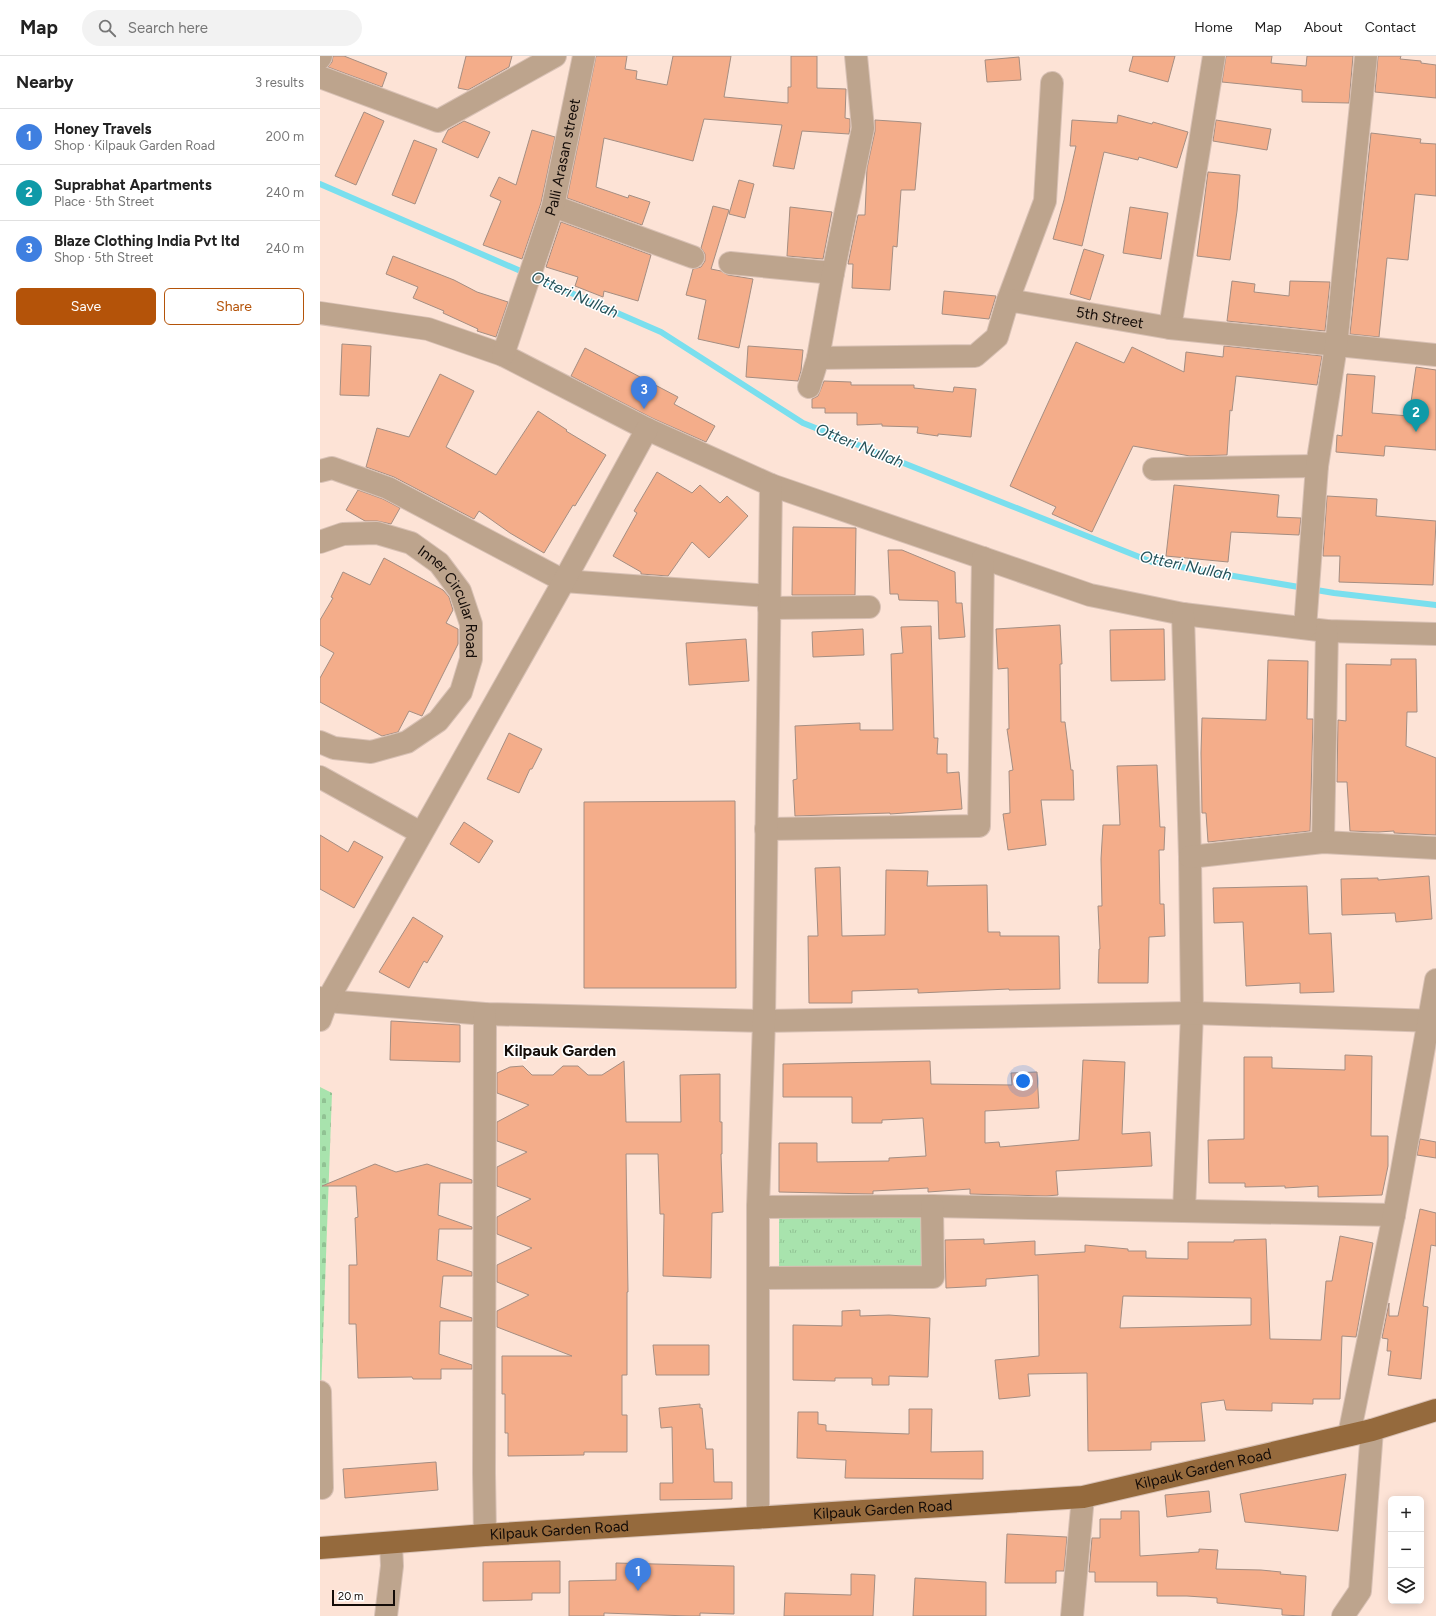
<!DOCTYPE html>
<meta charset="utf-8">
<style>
body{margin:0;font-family:Figtree,sans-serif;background:#f2f2f2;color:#222}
.controls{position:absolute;right:12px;bottom:12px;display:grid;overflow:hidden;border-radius:6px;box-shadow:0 2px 10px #0003}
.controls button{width:36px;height:36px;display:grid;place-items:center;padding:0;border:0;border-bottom:1px solid #e0e0e0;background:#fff;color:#222;font:20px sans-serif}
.scale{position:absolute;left:12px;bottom:10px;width:63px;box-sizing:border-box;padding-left:4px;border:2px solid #140c08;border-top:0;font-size:11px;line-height:14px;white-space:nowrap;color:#140c08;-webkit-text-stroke:3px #fff;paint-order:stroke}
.you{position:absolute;left:703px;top:1025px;width:14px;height:14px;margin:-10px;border:3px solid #fff;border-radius:50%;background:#1a73e8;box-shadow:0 0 0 6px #1a73e833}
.badge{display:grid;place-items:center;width:26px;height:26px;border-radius:50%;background:#b45309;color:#fff;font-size:13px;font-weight:700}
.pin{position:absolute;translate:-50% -33px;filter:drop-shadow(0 1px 2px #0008)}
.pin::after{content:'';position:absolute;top:21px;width:14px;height:12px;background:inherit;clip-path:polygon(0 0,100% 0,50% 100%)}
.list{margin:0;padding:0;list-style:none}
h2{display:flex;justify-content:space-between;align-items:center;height:52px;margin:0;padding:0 16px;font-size:17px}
h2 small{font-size:13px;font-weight:400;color:#767676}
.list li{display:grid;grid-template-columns:26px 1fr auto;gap:12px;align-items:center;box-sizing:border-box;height:56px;padding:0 16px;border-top:1px solid #e0e0e0}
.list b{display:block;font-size:15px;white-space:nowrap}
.list p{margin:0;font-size:13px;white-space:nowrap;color:#767676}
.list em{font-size:13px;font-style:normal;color:#767676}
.actions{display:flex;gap:8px;padding:12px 16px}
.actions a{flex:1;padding:9px 0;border:1px solid #b45309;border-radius:6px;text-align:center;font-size:14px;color:#b45309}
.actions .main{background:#b45309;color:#fff}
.icon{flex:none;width:22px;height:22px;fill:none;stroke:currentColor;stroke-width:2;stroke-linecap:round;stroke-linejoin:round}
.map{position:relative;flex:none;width:1116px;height:1560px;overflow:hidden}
header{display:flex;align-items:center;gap:24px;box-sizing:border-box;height:56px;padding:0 20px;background:#fff;border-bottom:1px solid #e0e0e0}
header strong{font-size:19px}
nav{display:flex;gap:22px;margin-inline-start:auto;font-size:14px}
.search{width:280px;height:36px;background:#f2f2f2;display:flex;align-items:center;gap:10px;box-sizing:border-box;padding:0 14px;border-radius:22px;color:#767676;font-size:15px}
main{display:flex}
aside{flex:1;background:#fff}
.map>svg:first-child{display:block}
.cemetery{fill:url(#cemetery-stones)}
.park{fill:url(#park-tufts)}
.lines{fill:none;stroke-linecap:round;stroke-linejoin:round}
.stream{stroke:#7adfee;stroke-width:6}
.building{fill:#f4ad8a;stroke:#a58e82;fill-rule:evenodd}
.minor-casing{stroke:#d8c1b5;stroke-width:24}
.major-casing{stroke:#d8c1b5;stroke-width:24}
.minor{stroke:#bda48d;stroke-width:22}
.major{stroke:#956a3d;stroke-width:22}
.labels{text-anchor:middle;stroke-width:3;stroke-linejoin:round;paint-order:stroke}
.street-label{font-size:15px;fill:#140c08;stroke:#fff}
.water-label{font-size:16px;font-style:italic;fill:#26535a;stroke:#fff}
.neighbourhood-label{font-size:16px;font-weight:bold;fill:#140c08;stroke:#fff}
</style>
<header>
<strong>Map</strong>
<div class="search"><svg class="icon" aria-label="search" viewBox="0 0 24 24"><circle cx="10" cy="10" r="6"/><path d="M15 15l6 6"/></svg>Search here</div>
<nav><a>Home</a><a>Map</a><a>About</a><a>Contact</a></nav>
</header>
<main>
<aside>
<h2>Nearby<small>3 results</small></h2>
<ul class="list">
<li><span class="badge" style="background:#3f7fe0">1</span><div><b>Honey Travels</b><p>Shop · Kilpauk Garden Road</p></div><em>200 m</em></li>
<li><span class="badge" style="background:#0f9aa8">2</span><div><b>Suprabhat Apartments</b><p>Place · 5th Street</p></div><em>240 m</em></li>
<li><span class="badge" style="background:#3f7fe0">3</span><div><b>Blaze Clothing India Pvt ltd</b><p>Shop · 5th Street</p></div><em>240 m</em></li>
</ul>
<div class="actions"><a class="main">Save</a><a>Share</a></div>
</aside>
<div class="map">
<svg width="1116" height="1560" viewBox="0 0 1116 1560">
<defs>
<pattern id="cemetery-stones" width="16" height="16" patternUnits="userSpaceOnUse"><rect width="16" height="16" fill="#a8e3ad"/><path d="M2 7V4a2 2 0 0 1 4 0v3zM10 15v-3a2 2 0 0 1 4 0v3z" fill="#90c293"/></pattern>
<pattern id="park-tufts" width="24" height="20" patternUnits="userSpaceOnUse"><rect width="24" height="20" fill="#a8e3ad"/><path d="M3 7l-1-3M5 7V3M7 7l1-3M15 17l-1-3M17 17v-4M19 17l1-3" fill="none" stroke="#90c293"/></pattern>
</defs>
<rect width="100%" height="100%" fill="#fde3d6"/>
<path class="cemetery" d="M 0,1031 L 12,1037 L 0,1364 Z"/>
<path class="park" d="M 459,1161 L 602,1161 L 602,1210 L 459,1210 Z"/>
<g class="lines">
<path class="stream" d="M 0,128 L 341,276 L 483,367 L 832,506 L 1014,537 L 1116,549"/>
</g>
<path class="building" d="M 13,0 L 24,0 L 67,17 L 62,31 L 8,11 L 12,6 Z
M 146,0 L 192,0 L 189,11 L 148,34 L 138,32 Z
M 276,0 L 307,0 L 305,13 L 317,15 L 316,23 L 347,29 L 353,0 L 411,0 L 404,41 L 468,47 L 468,31 L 471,31 L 471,0 L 497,0 L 497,32 L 526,33 L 525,62 L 530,63 L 530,71 L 529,78 L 482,75 L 474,113 L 453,110 L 462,69 L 384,63 L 373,105 L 284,82 L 276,131 L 308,142 L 309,139 L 330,146 L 322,169 L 247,142 Z
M 813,0 L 855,0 L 848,26 L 809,15 Z
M 906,0 L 952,0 L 951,7 L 986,10 L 987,0 L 1033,0 L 1029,47 L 982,46 L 982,34 L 902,26 Z
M 1058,0 L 1081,0 L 1080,3 L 1101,5 L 1101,7 L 1116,9 L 1116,42 L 1055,36 Z
M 699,1 L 701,24 L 667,26 L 665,4 Z
M 44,56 L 64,65 L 36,129 L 15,120 Z
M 798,59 L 832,68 L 833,66 L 868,76 L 857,112 L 819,101 L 818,104 L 784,96 L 762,190 L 733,183 L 744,144 L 756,90 L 750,90 L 752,64 L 797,67 Z
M 555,64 L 601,67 L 595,134 L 581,134 L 577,191 L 573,190 L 570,234 L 532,232 L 533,208 L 528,208 L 538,159 L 545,159 L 547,112 L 555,75 Z
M 896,64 L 951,73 L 947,94 L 893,85 Z
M 144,65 L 170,76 L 158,102 L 122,86 L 128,74 Z
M 212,74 L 235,81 L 221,147 L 202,203 L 163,189 L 181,145 L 170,140 L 179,121 L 196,129 Z
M 1051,77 L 1101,83 L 1100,87 L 1116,88 L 1116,140 L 1095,138 L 1088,204 L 1067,202 L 1059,281 L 1030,278 Z
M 94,84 L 117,93 L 95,148 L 72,139 Z
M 888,116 L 920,119 L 917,155 L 910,204 L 877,200 Z
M 419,124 L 434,128 L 425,162 L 409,158 Z
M 393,150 L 409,154 L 391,213 L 401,215 L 408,219 L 433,223 L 419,292 L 378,283 L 386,244 L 366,239 L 373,213 L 381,211 L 385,205 L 385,198 L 381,192 Z
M 470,151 L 512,156 L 503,203 L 467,200 Z
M 810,151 L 848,157 L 841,203 L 803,197 Z
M 241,166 L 331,199 L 318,245 L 284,235 L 283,241 L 255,230 L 258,221 L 226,211 Z
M 764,193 L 784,199 L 770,244 L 750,238 Z
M 73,200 L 134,224 L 157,236 L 188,246 L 176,281 L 157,275 L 158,273 L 123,257 L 124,255 L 93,242 L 98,231 L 66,218 Z
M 912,225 L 935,228 L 934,236 L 969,240 L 970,225 L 1010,226 L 1005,275 L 907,265 Z
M 624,235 L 676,240 L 669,263 L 622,258 Z
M 756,286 L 804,307 L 812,291 L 864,316 L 866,296 L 903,301 L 904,290 L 1002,300 L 997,329 L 916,320 L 912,355 L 910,354 L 907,399 L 870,400 L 813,390 L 772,476 L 732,458 L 736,451 L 690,430 Z
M 22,288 L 51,290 L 49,340 L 20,339 Z
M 428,290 L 483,294 L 481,315 L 478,325 L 426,321 Z
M 265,292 L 358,341 L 354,348 L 395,370 L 386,386 L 332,362 L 251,320 Z
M 1096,311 L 1116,314 L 1116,394 L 1065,390 L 1064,400 L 1016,396 L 1017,379 L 1022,380 L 1027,318 L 1055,320 L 1052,357 L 1089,360 Z
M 120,318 L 154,335 L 126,391 L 176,419 L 218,355 L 247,374 L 246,375 L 286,399 L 255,450 L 253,449 L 224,497 L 190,477 L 159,455 L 154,463 L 74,421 L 46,411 L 57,372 L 89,381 Z
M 504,325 L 531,326 L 531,329 L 594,329 L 594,332 L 633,336 L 634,331 L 656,333 L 651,381 L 618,378 L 618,380 L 597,377 L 598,371 L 562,370 L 562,368 L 537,369 L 537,357 L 505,357 L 505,352 L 492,352 L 492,343 L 498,340 Z
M 337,416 L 372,437 L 380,429 L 400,447 L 407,440 L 428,460 L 389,502 L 372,486 L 348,520 L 321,518 L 321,516 L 293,500 L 317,457 L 314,455 Z
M 854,429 L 959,439 L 957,461 L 981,462 L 979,479 L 911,476 L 908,506 L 846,500 Z
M 38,434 L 63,443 L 80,452 L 71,468 L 57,465 L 45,465 L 26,454 Z
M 1007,440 L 1057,443 L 1056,460 L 1116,465 L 1113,529 L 1019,526 L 1020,500 L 1003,500 Z
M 473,471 L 536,472 L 535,539 L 472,539 Z
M 568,494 L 582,494 L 635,516 L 636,547 L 642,547 L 645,581 L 619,583 L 618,545 L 579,544 L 578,538 L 570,538 Z
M 64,502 L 123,534 L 129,541 L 133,554 L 126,567 L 138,573 L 138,588 L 102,660 L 89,655 L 78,676 L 62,680 L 0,646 L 0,622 L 14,597 L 0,589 L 0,564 L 13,542 L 11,541 L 23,516 L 50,529 Z
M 740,569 L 742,608 L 740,608 L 741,666 L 745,666 L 751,714 L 753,714 L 754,744 L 721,744 L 726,789 L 688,794 L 683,758 L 690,757 L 689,715 L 693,714 L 687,673 L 689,673 L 688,612 L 678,613 L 676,573 Z
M 611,570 L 614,682 L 618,682 L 617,698 L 627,698 L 627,717 L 639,716 L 642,753 L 570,758 L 570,757 L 475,760 L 473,724 L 477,723 L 475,670 L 540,667 L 540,674 L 573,674 L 571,598 L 583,597 L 581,571 Z
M 543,573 L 544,599 L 493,601 L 492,576 Z
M 844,573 L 845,624 L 791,625 L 790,574 Z
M 426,583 L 429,625 L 369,629 L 366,587 Z
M 1071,603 L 1096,603 L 1097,656 L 1087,656 L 1086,690 L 1116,702 L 1116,779 L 1074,777 L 1074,775 L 1058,776 L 1030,775 L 1027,726 L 1017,726 L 1018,664 L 1026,665 L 1026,608 L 1071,609 Z
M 948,604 L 988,605 L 987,663 L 993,663 L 990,775 L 888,786 L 886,757 L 882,757 L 881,697 L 882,662 L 946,664 Z
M 189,677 L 222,693 L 212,713 L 210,713 L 199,737 L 167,723 Z
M 837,709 L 840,771 L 845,771 L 844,794 L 839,794 L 840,848 L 844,848 L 845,880 L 829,881 L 828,927 L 778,927 L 779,893 L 780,893 L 778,850 L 782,850 L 781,803 L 783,769 L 800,769 L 797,710 Z
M 415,745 L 416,932 L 264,932 L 264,746 Z
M 144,766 L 173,785 L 159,807 L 130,788 Z
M 0,779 L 28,796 L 34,785 L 63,801 L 34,852 L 0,833 Z
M 520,811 L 522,880 L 565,879 L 566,814 L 608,815 L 607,830 L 667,829 L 668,876 L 680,876 L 680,880 L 739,880 L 740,933 L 689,934 L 689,933 L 598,937 L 598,933 L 532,935 L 532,947 L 489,947 L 488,880 L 498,880 L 495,812 Z
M 1109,820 L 1112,863 L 1076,866 L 1075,857 L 1022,859 L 1021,823 L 1058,822 L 1058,824 Z
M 987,830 L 989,878 L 1011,877 L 1014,936 L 980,937 L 980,927 L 926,930 L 923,866 L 894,867 L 893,832 Z
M 93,861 L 123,880 L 107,907 L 104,905 L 89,932 L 59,916 Z
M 71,965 L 140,969 L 140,1006 L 70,1004 Z
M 1025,999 L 1052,1000 L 1051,1080 L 1068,1080 L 1068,1110 L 1062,1139 L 998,1141 L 998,1130 L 965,1132 L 965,1130 L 925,1131 L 925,1127 L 889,1127 L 888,1084 L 924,1083 L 924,1001 L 952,1001 L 952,1012 L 1025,1014 Z
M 763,1004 L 805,1006 L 802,1078 L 830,1076 L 832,1110 L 736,1115 L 738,1139 L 726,1140 L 650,1138 L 650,1133 L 608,1136 L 608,1132 L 553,1135 L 553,1138 L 459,1136 L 459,1087 L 497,1087 L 497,1106 L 569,1105 L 569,1102 L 606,1100 L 603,1062 L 562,1064 L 562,1067 L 532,1067 L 532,1041 L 463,1041 L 463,1008 L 610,1005 L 611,1028 L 692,1029 L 691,1017 L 717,1016 L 719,1052 L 665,1055 L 665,1087 L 679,1086 L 680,1091 L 759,1084 Z
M 304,1005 L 306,1066 L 361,1066 L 360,1019 L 400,1018 L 400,1066 L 402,1066 L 402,1098 L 401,1098 L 403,1156 L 392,1157 L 391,1222 L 343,1220 L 344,1158 L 340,1158 L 338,1098 L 306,1098 L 308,1236 L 307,1236 L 307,1319 L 302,1319 L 302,1359 L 307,1359 L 307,1396 L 264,1396 L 264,1399 L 188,1400 L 188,1377 L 185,1377 L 185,1338 L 182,1338 L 182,1300 L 252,1300 L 177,1271 L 177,1255 L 209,1239 L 177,1226 L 177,1209 L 212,1192 L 177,1178 L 177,1161 L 211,1143 L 177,1130 L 177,1111 L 207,1096 L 177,1085 L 177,1066 L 209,1049 L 177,1037 L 177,1017 L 190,1011 L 203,1010 L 212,1019 L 233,1019 L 243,1010 L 258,1010 L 268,1019 L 282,1019 Z
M 1100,1083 L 1116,1086 L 1116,1102 L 1097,1099 Z
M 55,1108 L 76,1116 L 107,1108 L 152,1124 L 152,1127 L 120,1127 L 118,1159 L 152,1171 L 152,1173 L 119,1173 L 117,1204 L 152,1216 L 152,1220 L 123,1220 L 120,1251 L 152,1262 L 152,1265 L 120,1265 L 119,1298 L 152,1309 L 152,1313 L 121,1313 L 121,1323 L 93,1323 L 92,1321 L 38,1322 L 36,1268 L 29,1268 L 29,1209 L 37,1209 L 35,1162 L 38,1161 L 36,1130 L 2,1130 Z
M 1100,1153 L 1116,1157 L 1116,1190 L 1111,1189 L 1103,1250 L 1108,1251 L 1101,1323 L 1068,1319 L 1071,1295 L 1067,1295 L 1068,1283 L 1062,1282 L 1069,1247 L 1069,1260 L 1078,1260 Z
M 1020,1180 L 1053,1187 L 1036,1281 L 1022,1280 L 1020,1343 L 993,1343 L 993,1348 L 952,1347 L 952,1355 L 906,1354 L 904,1344 L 881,1347 L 885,1385 L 831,1386 L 831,1394 L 768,1395 L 767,1317 L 708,1318 L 710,1340 L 679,1343 L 675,1304 L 719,1300 L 718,1219 L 666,1223 L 666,1230 L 626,1232 L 625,1184 L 664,1183 L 664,1188 L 715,1185 L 715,1199 L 765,1196 L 765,1189 L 808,1193 L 808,1195 L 826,1195 L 826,1202 L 868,1203 L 868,1186 L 914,1186 L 914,1184 L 946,1183 L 950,1283 L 1001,1284 L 1006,1225 L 1012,1225 ZM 803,1240 L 931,1242 L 931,1269 L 800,1272 Z
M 540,1254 L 540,1260 L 569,1259 L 610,1262 L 608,1321 L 569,1320 L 569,1329 L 552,1329 L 552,1322 L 515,1322 L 515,1325 L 473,1324 L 473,1269 L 522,1270 L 522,1255 Z
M 333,1289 L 389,1289 L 389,1319 L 336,1319 Z
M 380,1348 L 380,1352 L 382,1352 L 386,1393 L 393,1393 L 394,1426 L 412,1426 L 412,1443 L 340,1444 L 340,1427 L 353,1427 L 352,1371 L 341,1372 L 339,1352 Z
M 589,1353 L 612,1353 L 611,1396 L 663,1395 L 663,1423 L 525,1422 L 526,1404 L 477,1402 L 478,1356 L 498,1356 L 498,1368 L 506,1369 L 506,1375 L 589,1378 Z
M 116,1406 L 118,1434 L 25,1442 L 23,1413 Z
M 1026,1418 L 1018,1475 L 925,1466 L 920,1438 Z
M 889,1435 L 891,1456 L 847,1461 L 845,1439 Z
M 801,1455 L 819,1455 L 820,1500 L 879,1496 L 879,1493 L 898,1494 L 896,1513 L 941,1514 L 961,1516 L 960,1518 L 986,1520 L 984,1560 L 962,1559 L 962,1553 L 897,1547 L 897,1542 L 867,1540 L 837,1540 L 837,1526 L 775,1526 L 775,1516 L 769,1516 L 772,1482 L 780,1482 L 780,1463 L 801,1463 Z
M 687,1478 L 747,1481 L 744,1515 L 736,1515 L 736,1527 L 685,1527 Z
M 240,1505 L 240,1537 L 212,1537 L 212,1544 L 163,1545 L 163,1506 Z
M 296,1507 L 414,1510 L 414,1558 L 380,1557 L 380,1560 L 369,1560 L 284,1557 L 284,1560 L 249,1560 L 249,1525 L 296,1524 Z
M 531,1518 L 555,1519 L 553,1560 L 464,1560 L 465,1537 L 531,1539 Z
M 595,1522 L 666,1526 L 666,1560 L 593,1560 Z"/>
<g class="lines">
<g class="minor-casing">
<g id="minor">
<path d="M 0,2 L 1,0"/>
<path d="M 0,21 L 118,65 L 235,0"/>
<path d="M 233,150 L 373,201"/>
<path d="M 410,207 L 513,217"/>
<path d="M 688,244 L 725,145 L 732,27"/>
<path d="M 0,257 L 108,273 L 183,299 L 327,373 L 451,429 L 770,539 L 863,558 L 1007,575 L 1116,578"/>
<path d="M 850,272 L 894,0"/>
<path id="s1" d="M 183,299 L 233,150 L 264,0"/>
<path id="s2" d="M 498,302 L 655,300 L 677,281 L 688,244 L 850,272 L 1116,299"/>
<path d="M 489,331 L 498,302 L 513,217 L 543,72 L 536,0"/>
<path d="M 834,413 L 997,410"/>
<path d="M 0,415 L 12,412 L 68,432 L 244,525 L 449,540"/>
<path id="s3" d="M 0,486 L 23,478 L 57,477 L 91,487 L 119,507 L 140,535 L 151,568 L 151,603 L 141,636 L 118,665 L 87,686 L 51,696 L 14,692 L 0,686"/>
<path d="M 449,552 L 549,551"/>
<path d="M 863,558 L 870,801 L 872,957 L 864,1155"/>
<path d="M 985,572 L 997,410 L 1016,290 L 1046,0"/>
<path d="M 0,721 L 101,777"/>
<path d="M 446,773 L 659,770 L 663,502"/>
<path d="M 1003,786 L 1007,575"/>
<path d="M 870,801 L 1003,786 L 1116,792"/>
<path d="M 0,942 L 7,945 L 165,958 L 444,965 L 872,957 L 1116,965"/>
<path d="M 165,958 L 164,1417 L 165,1479"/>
<path d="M 0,964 L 7,945 L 244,525 L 327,373"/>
<path d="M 438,1151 L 612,1150 L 1074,1159"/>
<path d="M 438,1222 L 613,1221 L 612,1150"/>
<path d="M 0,1336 L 2,1432"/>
<path d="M 1029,1379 L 1074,1159 L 1116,924"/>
<path d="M 438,1462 L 438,1151 L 444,965 L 451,429"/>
<path d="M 66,1560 L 72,1510 L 71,1487"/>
<path d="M 752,1560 L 763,1441"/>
<path d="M 1023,1560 L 1040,1535 L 1052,1374"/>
</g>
</g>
<g class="major-casing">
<g id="major">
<path id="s4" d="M 0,1492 L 165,1479 L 763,1441 L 1052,1374 L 1116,1354"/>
</g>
</g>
<use href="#minor" class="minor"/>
<use href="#major" class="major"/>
</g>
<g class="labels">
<g class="street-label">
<text dy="5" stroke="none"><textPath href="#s1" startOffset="207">Palli Arasan street</textPath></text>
<text dy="5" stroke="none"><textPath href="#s2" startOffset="328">5th Street</textPath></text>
<text dy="5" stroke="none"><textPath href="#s3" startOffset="168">Inner Circular Road</textPath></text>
<text dy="5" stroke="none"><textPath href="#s4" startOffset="888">Kilpauk Garden Road</textPath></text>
<text dy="5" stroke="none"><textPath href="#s4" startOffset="564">Kilpauk Garden Road</textPath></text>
<text dy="5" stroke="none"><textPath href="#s4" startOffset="240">Kilpauk Garden Road</textPath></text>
</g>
<g class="water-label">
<text transform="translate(255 238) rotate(24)" y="6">Otteri Nullah</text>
<text transform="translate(540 389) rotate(22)" y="6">Otteri Nullah</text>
<text transform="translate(866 509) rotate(12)" y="6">Otteri Nullah</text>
</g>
<g class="neighbourhood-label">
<text x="240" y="1000">Kilpauk Garden</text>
</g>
</g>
</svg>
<div class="controls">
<button>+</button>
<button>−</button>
<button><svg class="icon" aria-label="layers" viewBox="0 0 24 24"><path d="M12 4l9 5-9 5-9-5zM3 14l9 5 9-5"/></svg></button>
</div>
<div class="scale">20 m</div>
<div class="you"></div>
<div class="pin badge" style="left:318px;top:1535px;background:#3f7fe0">1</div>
<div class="pin badge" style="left:1096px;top:376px;background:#0f9aa8">2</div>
<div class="pin badge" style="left:324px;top:353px;background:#3f7fe0">3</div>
</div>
</main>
